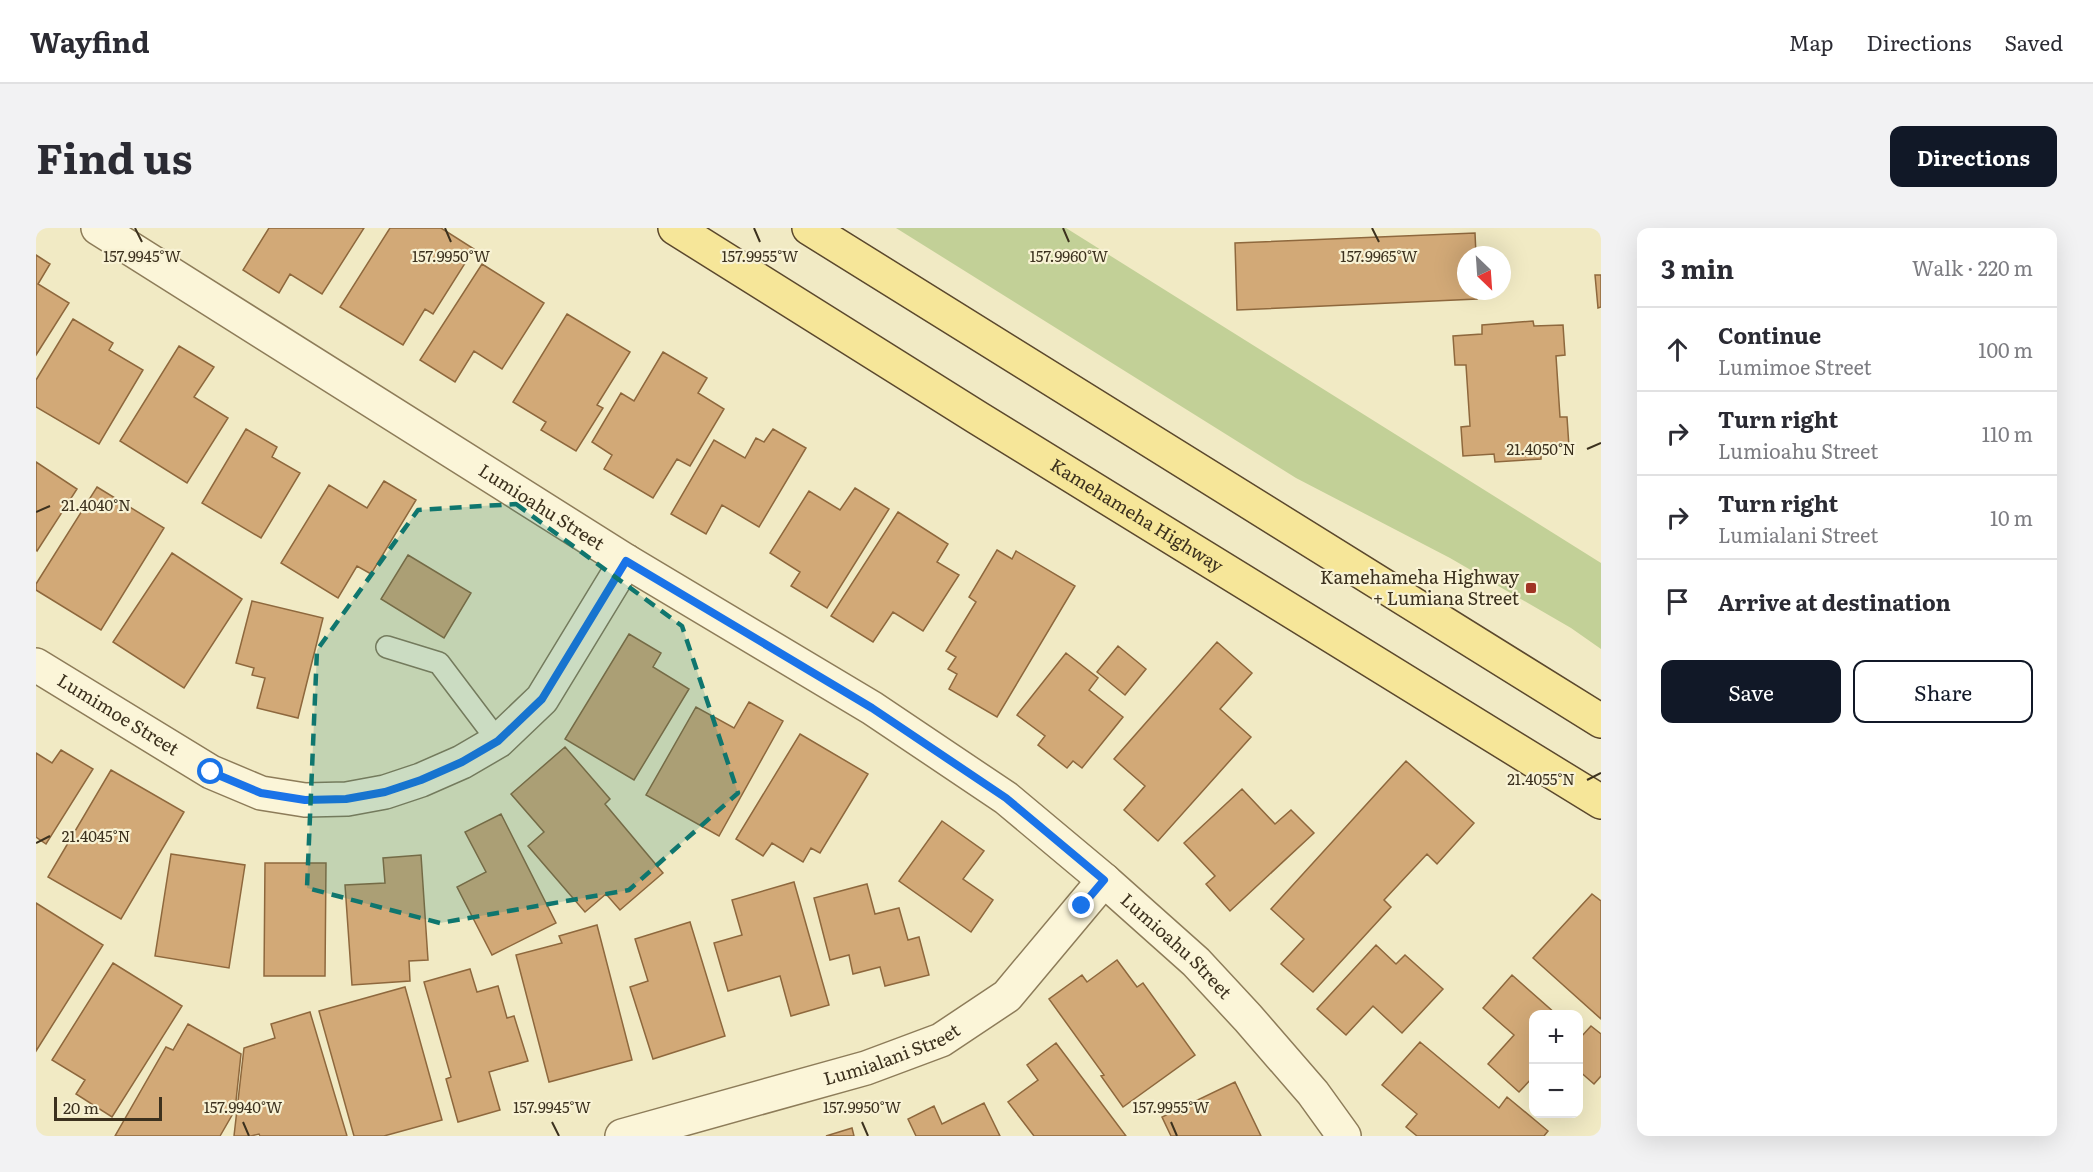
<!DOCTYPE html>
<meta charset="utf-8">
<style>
body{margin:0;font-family:Literata,serif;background:#f2f2f3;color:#2b2b33}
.controls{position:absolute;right:18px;bottom:18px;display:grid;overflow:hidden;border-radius:12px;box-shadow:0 6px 24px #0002}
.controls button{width:54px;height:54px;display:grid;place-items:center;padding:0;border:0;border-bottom:2px solid #e1e1e2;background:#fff;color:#2b2b33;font:30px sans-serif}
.compass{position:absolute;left:1421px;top:18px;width:54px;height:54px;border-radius:50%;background:#fff;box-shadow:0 6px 24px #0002;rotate:155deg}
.scale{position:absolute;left:18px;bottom:15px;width:108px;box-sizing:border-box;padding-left:6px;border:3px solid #3c311e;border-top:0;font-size:16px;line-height:21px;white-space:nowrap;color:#3c311e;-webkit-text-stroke:4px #f8f2d4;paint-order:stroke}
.stop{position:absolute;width:18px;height:18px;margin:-14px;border:4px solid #1a73e8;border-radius:50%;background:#fff}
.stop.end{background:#1a73e8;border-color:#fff;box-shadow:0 2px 6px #0008}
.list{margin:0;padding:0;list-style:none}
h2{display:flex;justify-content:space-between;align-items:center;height:78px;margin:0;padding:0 24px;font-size:26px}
h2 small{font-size:20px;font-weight:400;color:#7c7c81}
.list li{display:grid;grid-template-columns:39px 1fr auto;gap:18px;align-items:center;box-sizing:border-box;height:84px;padding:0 24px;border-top:2px solid #e1e1e2}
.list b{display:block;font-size:22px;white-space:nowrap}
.list p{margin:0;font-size:20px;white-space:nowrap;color:#7c7c81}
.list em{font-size:20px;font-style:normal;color:#7c7c81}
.actions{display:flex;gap:12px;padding:18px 24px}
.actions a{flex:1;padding:14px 0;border:2px solid #111827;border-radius:12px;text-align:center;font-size:21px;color:#111827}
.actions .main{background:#111827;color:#fff}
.icon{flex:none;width:33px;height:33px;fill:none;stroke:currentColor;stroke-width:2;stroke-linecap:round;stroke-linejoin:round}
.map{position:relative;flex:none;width:1565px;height:908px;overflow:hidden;border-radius:12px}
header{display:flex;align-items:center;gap:36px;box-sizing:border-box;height:84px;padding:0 30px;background:#fff;border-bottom:2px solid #e1e1e2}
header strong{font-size:28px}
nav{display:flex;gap:33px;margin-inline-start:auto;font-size:21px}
.intro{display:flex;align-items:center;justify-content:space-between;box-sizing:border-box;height:144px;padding:0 36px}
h1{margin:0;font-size:42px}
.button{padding:15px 27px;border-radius:12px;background:#111827;color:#fff;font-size:21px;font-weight:700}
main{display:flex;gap:36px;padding:0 36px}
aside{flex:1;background:#fff;border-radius:12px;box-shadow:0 6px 24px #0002}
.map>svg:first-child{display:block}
.green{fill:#c2d097}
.building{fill:#d2a977;stroke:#8e683d;stroke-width:1.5}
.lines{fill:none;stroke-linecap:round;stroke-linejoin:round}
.lane-casing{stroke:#8d7c59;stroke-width:24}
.street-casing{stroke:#8d7c59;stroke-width:36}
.primary-casing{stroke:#5b482d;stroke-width:36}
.lane{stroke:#fbf5d8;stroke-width:21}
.street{stroke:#fbf5d8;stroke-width:33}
.primary{stroke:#f6e699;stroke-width:33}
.route{stroke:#1a73e8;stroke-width:8}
.marked{fill:#0f766e;fill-opacity:0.2;stroke:#0f766e;stroke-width:4.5;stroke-dasharray:12 8;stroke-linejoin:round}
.ticks{fill:none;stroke:#3c311e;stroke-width:2}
.poi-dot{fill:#a13424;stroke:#f8f2d4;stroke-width:2}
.labels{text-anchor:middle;stroke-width:4.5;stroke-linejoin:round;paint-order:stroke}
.street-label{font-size:18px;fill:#3c311e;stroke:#f8f2d4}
.poi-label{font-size:18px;fill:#3c311e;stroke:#f8f2d4;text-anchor:end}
.ticks-label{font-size:15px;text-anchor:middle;fill:#3c311e;stroke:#f8f2d4;stroke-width:4.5;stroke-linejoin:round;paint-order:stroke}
</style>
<header>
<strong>Wayfind</strong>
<nav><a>Map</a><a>Directions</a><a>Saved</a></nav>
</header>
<div class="intro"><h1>Find us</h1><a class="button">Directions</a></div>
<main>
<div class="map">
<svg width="1565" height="908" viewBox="0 0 1565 908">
<rect width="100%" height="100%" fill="#f1eac4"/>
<path class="green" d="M 860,0 L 1030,0 L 1565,335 L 1565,421 L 1535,400 L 1414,330 L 1260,250 Z"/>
<path class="building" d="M 233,0 L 328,0 L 286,66 L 254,46 L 243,65 L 207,42 Z
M 354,0 L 405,0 L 438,21 L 397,86 L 389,81 L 367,117 L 304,79 Z
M 1439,5 L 1440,27 L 1430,27 L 1430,63 L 1441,63 L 1441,71 L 1201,82 L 1199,15 Z
M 0,27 L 14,36 L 2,56 L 33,75 L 0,127 Z
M 446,36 L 508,75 L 466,141 L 438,123 L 419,154 L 384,132 Z
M 1559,47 L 1565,47 L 1565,79 L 1562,80 Z
M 531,86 L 594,124 L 561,177 L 567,180 L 540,223 L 505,202 L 510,194 L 477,174 Z
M 37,91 L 77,115 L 73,122 L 107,142 L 63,216 L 0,179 L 0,152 Z
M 1497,93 L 1498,98 L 1527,97 L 1529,127 L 1520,128 L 1524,189 L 1531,189 L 1533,219 L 1505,221 L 1505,231 L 1459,234 L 1458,226 L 1427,228 L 1425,199 L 1434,198 L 1430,137 L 1419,137 L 1417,108 L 1446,106 L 1446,97 Z
M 143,118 L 178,139 L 158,169 L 192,190 L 151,255 L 84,213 Z
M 627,124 L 671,150 L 662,165 L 688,181 L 654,238 L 641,231 L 617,270 L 568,241 L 576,227 L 556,214 L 585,165 L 598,173 Z
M 210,201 L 241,219 L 236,229 L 264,245 L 225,310 L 166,275 Z
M 737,201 L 770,220 L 723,299 L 686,277 L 670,306 L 635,286 L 678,212 L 709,230 L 720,210 L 728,214 Z
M 0,234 L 41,261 L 1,323 L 0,322 Z
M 348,253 L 380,272 L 335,346 L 321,338 L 302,370 L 245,335 L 293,257 L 331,280 Z
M 61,259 L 128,300 L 65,402 L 0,362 L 0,356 Z
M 819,260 L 853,281 L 791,380 L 755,358 L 764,344 L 734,325 L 773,263 L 804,282 Z
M 862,284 L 912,316 L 901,334 L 923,347 L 887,403 L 857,384 L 837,414 L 795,388 Z
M 961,322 L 976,331 L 980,323 L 1039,358 L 961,489 L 913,461 L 921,446 L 912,441 L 920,429 L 910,423 L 940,374 L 933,369 Z
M 136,325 L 206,371 L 148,460 L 77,414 Z
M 372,327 L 435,365 L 408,410 L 345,371 Z
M 216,373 L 287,390 L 262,490 L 221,480 L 229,450 L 216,447 L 218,440 L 200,435 Z
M 593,406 L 625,425 L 617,439 L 653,461 L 598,552 L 529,511 Z
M 1181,414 L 1216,445 L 1184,481 L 1215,509 L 1122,613 L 1088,582 L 1109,558 L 1078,531 Z
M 1082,418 L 1110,441 L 1089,467 L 1061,444 Z
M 1030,425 L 1062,450 L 1053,462 L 1087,489 L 1046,540 L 1037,533 L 1031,540 L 1002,517 L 1009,508 L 981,487 Z
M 713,474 L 747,493 L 683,608 L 610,567 L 660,479 L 698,500 Z
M 764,506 L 832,546 L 784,625 L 775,620 L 767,634 L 736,615 L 727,628 L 700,611 Z
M 529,519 L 574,571 L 569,576 L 627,645 L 584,682 L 570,666 L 549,684 L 492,618 L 508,604 L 475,566 Z
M 25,522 L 57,541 L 10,616 L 0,609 L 0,525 L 16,535 Z
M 1370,533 L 1438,595 L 1401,636 L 1391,626 L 1348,672 L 1355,679 L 1277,764 L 1245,736 L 1268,711 L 1235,681 Z
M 75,542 L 148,584 L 85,691 L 12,649 Z
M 1206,561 L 1239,596 L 1255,582 L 1278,605 L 1194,683 L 1170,656 L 1179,648 L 1148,615 Z
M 465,586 L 520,695 L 456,727 L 421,659 L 450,644 L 429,604 Z
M 906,593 L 948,623 L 927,651 L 957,672 L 935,704 L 863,653 Z
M 135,626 L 209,637 L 193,740 L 119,728 Z
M 385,627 L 392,732 L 373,733 L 374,753 L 316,757 L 309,657 L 349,655 L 347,630 Z
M 229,635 L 290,635 L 289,748 L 228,748 Z
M 758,654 L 793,777 L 755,788 L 744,748 L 692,763 L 678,715 L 706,707 L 696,672 Z
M 831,656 L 839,686 L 863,680 L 872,712 L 883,709 L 893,747 L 849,758 L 844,739 L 817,746 L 813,727 L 794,732 L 778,670 Z
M 1556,666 L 1565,673 L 1565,791 L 1497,730 Z
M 0,675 L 67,717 L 0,823 Z
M 654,694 L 689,808 L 617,831 L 594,759 L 612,753 L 599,711 Z
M 561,697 L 596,832 L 513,854 L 480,727 L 526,715 L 523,708 Z
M 1340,717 L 1360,736 L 1369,727 L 1407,761 L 1366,805 L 1337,778 L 1310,807 L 1281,781 Z
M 1081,732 L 1101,759 L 1107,755 L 1159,827 L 1087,879 L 1065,848 L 1068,847 L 1013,771 L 1046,747 L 1051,754 Z
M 77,735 L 146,778 L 76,889 L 40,866 L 49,852 L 16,832 Z
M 434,741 L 441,764 L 462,758 L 471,790 L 478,788 L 492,833 L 453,844 L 464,882 L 422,894 L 410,851 L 415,849 L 388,754 Z
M 1476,747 L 1520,786 L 1498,786 L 1498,848 L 1483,864 L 1452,836 L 1478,807 L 1447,780 Z
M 369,759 L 406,892 L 348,908 L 318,908 L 283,783 Z
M 274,784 L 311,908 L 224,908 L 223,906 L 215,908 L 198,908 L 208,820 L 239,810 L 235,796 Z
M 152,796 L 205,826 L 199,882 L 184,908 L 79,908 L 130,819 L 137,822 Z
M 1555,798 L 1565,806 L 1565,848 L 1558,856 L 1542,842 L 1542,806 L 1545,809 Z
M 1384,814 L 1463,880 L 1471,869 L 1512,903 L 1508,908 L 1381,908 L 1370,899 L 1381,886 L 1346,857 Z
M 1020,815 L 1090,908 L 998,908 L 972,874 L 1002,852 L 991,837 Z
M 1199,854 L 1225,908 L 1135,908 L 1126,889 Z
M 948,875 L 964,908 L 880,908 L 872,891 L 898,878 L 906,896 Z
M 816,900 L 818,908 L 790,908 Z"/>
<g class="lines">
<g class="lane-casing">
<path id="lane" d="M 351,419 L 403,435 L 462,513"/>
</g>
<g class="street-casing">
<g id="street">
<path id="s1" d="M 62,0 L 590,333 L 836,480 L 970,570 L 1068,652 L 1160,734 L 1212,790 L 1277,865 L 1308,908"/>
<path id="s2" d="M 0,437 L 175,544 L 225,565 L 269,572 L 311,571 L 349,564 L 385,552 L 426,534 L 462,513 L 506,471 L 590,333"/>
<path id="s3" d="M 586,908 L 830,840 L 905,812 L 971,768 L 1068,652"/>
</g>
</g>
<g class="primary-casing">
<g id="primary">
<path id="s4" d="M 639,0 L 942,190 L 1565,574"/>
<path d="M 773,0 L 1565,493"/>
</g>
</g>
<use href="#lane" class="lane"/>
<use href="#street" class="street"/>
<use href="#primary" class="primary"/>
</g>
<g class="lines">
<path class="route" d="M 175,544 L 225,565 L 269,572 L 310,571 L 349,564 L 385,552 L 426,534 L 462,513 L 506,471 L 590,333 L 836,480 L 970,570 L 1068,652 L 1046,678"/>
</g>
<path class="marked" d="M 480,276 L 646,398 L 702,565 L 593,662 L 404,695 L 271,660 L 281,422 L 382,282 Z"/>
<path class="ticks" d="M 99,0 L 106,14M 409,0 L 415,14M 718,0 L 724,14M 1027,0 L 1033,14M 1336,0 L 1343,14M 1551,221 L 1565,215M 0,284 L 14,278M 1551,552 L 1565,545M 0,615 L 14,608M 207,894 L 213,908M 516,894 L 523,908M 826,894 L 832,908M 1135,894 L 1141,908"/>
<rect class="poi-dot" x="1489" y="354" width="12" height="12" rx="3"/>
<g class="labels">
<g class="street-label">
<text dy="6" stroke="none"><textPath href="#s1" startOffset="524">Lumioahu Street</textPath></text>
<text dy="6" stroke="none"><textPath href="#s4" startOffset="544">Kamehameha Highway</textPath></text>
<text dy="6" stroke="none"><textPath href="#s2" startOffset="96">Lumimoe Street</textPath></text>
<text dy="6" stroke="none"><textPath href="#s1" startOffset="1298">Lumioahu Street</textPath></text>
<text dy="6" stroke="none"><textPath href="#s3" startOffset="282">Lumialani Street</textPath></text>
</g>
<g class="poi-label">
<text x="1483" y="356">Kamehameha Highway<tspan x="1483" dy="21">+ Lumiana Street</tspan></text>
</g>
</g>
<g class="ticks-label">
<text x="106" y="34">157.9945°W</text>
<text x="415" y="34">157.9950°W</text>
<text x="724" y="34">157.9955°W</text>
<text x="1033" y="34">157.9960°W</text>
<text x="1343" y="34">157.9965°W</text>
<text x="1505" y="227">21.4050°N</text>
<text x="60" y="283">21.4040°N</text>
<text x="1505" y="557">21.4055°N</text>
<text x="60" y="614">21.4045°N</text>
<text x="207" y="885">157.9940°W</text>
<text x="516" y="885">157.9945°W</text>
<text x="826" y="885">157.9950°W</text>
<text x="1135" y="885">157.9955°W</text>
</g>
</svg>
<div class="controls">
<button>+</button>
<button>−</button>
</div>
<svg class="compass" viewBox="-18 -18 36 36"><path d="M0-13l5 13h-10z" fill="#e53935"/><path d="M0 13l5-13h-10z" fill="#7c7c81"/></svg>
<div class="scale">20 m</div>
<div class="stop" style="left:175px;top:544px"></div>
<div class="stop end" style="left:1046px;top:678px"></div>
</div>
<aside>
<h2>3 min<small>Walk · 220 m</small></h2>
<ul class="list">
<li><svg class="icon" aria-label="ahead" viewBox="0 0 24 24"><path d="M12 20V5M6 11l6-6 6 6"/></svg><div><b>Continue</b><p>Lumimoe Street</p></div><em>100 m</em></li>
<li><svg class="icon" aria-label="right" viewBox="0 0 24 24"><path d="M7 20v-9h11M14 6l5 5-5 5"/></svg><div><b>Turn right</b><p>Lumioahu Street</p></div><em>110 m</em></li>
<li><svg class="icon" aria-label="right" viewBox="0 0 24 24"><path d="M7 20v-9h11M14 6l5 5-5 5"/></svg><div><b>Turn right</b><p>Lumialani Street</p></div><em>10 m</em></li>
<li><svg class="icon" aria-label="arrive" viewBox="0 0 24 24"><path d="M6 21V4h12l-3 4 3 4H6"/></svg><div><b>Arrive at destination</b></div></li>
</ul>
<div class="actions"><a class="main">Save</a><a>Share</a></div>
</aside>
</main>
